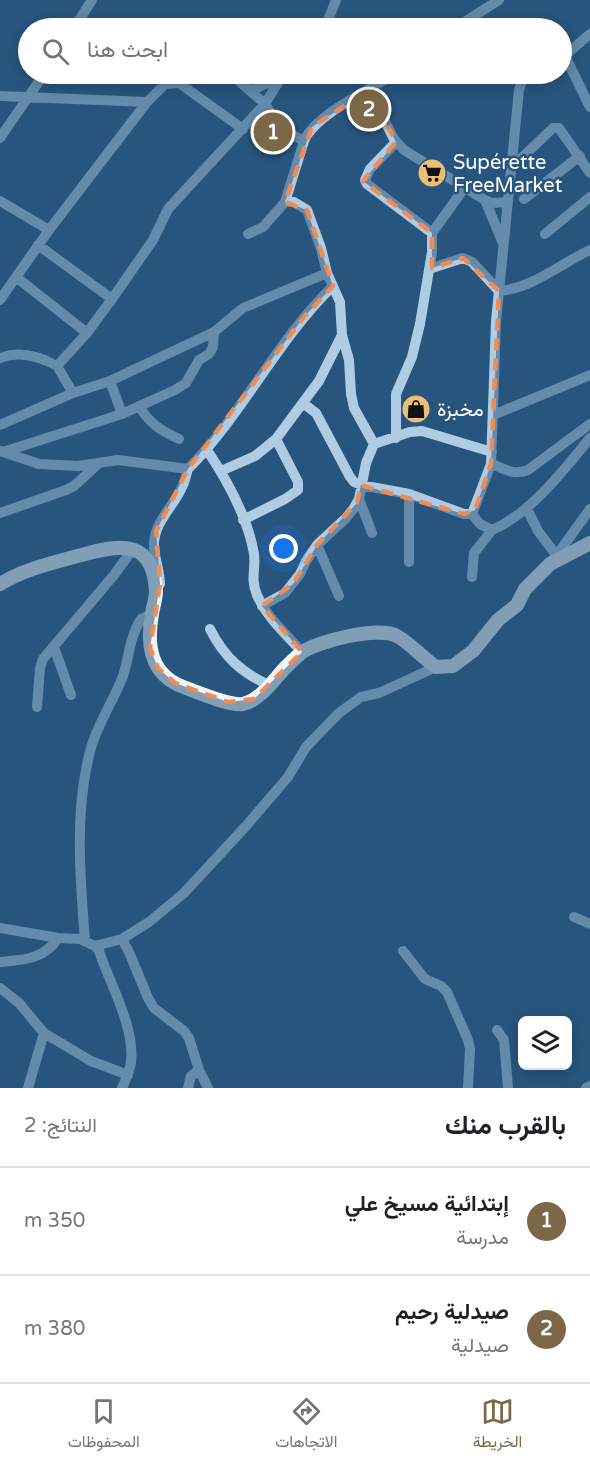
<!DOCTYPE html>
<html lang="ar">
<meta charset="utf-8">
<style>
body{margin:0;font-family:"Varela Round",Vazirmatn,sans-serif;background:#f2f2f2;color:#202124;direction:rtl}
.controls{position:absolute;right:18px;bottom:18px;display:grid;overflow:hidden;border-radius:9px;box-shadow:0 3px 15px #0003}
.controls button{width:54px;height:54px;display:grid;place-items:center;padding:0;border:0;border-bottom:2px solid #e0e0e0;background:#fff;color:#202124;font:30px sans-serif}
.you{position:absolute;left:284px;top:549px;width:21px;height:21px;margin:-15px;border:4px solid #fff;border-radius:50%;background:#1a73e8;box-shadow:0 0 0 9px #1a73e833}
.badge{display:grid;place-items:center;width:39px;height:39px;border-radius:50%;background:#7c6848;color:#fff;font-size:20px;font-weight:700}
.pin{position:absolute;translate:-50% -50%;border:3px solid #fff;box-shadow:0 2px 6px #0006}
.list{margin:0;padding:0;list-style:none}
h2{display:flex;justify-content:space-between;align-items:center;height:78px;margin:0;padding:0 24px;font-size:26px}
h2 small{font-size:20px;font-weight:400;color:#757577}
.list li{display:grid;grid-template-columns:39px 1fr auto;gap:18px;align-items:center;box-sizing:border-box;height:108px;padding:0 24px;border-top:2px solid #e0e0e0}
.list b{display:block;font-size:22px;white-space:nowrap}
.list p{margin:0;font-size:20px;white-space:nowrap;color:#757577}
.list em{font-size:20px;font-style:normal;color:#757577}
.icon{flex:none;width:33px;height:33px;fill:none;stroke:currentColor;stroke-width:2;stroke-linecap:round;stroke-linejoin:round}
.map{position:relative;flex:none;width:590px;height:1088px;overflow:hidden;direction:ltr}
.search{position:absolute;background:#fff;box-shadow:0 3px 15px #0003;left:18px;right:18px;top:18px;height:66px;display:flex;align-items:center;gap:15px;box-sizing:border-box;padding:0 21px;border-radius:33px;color:#757577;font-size:22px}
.sheet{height:294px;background:#fff}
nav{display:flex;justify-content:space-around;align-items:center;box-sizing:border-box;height:84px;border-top:2px solid #e0e0e0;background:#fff;font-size:16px;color:#757577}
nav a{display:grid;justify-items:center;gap:3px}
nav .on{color:#7c6848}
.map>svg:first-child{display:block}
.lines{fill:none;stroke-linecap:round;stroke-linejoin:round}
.minor{stroke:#aecce4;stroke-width:10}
.major{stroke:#eef5fd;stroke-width:14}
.marked{fill:none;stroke:#ef8b55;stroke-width:4.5;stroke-dasharray:12 8;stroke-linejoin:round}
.labels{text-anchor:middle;stroke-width:5;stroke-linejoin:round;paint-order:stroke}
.poi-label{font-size:20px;fill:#fff;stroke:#28557e;text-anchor:start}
</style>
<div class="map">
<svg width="590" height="1088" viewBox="0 0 590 1088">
<rect width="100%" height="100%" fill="#28557e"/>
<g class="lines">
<path class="minor" d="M 74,28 L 92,0
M 325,28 L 336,0
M 455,28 L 499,0
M 565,56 L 590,107
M 562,58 L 590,34
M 530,74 L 522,81 L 519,90 L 496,321 L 491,464 C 507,469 511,476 528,470 L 590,424
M 282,76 L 265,104 C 275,121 286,133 304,141 C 315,115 369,90 394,74
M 369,90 L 394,139 L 404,150 L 485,200 L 492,203 L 508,202
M 251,91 L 282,76
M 0,96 L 147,102
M 0,138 L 44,74
M 396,142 L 370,169 L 365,180 L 367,184 L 432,233
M 512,167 L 553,128 L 559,128 L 590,173
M 524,199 L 580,156
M 485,200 L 502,241
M 0,201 L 49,230
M 248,234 L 263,227 L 285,202 L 304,141
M 545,234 L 590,197
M 38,245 L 112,299
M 429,269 L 463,258 L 472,262 L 499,291 C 533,288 560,264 590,250
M 16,277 L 87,333
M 0,300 L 49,230 L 147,102 L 165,84 L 179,83 L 243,129
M 0,358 C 20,350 39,356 57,366 L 87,333 L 112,299 L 153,240 L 168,209 L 265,104 L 231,74
M 73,393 L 110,381 L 214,332 L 243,308 L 327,273
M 304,404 L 316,413 L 350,477 L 354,482 L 361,485 L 409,494 L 464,514 L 472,514 L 491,464
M 139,406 C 149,423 161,431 179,439
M 122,414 L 175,390 L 186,383 L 199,360 L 209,354 L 213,347 L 214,332
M 493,415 L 590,375
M 0,425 L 73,393 L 57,366
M 396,438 L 396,394 L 412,357 L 420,324 L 432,252 L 432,233 L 465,187
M 374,444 L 410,432 L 422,431 L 492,452
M 207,450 C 227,480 248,518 254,554 C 256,570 250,578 257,595 C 267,618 286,634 302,652
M 0,451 L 39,464 L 78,466 L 118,460 L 188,469 C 186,475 185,482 182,487 C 174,506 156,520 154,542 C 153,556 160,570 160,584
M 3,452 L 122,414 L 110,381
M 188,469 C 243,414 277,340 333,286
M 221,471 L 255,456 L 276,439 L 319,381 L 342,335
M 409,494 L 409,562
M 359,499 L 372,533
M 527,509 L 538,531 L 559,559
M 0,513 L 66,490 L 74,486 L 98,464
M 472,514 L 480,524 L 492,530 C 530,514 564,470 590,438
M 243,520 L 285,499 L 298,490 L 298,482 L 276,439
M 317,545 L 339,596
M 557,555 L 590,509
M 472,577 L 474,553 L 492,530
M 262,606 L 285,593 L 300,574 L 306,561 L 317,545 L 346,518 L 354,508 L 359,499 L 366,463 L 374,444 L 354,408 L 351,394 L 349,360 L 342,335 L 340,302 L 327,273 L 321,248 L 307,210 L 294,202 L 285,202
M 210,629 C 224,657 242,673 269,685
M 54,647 L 71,695
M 37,707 L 40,668 L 43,659 L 114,575 L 133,549
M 574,917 L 590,924
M 0,928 L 58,938 L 80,939 L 95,946 L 99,951 C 110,984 135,1027 131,1062 C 130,1071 126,1079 122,1088
M 122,939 L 149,922 L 184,893 L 246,826 L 288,777 L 306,747 L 339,713 L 361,697 L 379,693 L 436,667
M 85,941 C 80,877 74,809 91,748 C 98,723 114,700 123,676 C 129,657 130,636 141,619 L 152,614
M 95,946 L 122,939 L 129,952 L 148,998 L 154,1008 L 184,1031 L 189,1038 L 199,1070 L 208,1088
M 403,951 L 425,979 L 441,986 L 447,992 L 468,1040 L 470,1049 L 468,1088
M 0,962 C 23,960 45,959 58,938
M 0,988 L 19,1003 L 44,1033 L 91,1061 L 128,1075
M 497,1030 L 504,1040 L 508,1088
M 28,1088 L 44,1033
M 188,1088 L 191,1076 L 199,1070
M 586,1088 L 590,1086"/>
<path class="major" d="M 0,584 C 27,568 56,562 85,554 C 125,543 153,542 156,591 C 156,599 153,606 152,614 C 146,647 151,676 186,688 C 199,693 230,706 243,704 C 259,701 273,681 284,669 C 289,664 295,658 301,653 C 317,641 378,626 397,636 C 411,644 423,658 436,667 L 453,666 L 473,651 L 498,620 L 517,605 L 525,589 L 550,564 L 590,543"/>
</g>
<path d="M0 0H590V1088H0ZM 369,90 L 396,142 L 363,181 L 432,233 L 432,268 L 463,258 L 499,291 L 491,464 L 475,510 L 464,514 L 361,485 L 357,503 L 317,545 L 293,584 L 262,606 L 302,652 L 254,699 L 228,702 L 175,683 L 158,668 L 150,648 L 160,584 L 156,531 L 188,469 L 304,317 L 333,286 L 307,210 L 285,202 L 312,127 Z" fill="#28557e" fill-opacity=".55" fill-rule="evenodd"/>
<path class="marked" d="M 369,90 L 396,142 L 363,181 L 432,233 L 432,268 L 463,258 L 499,291 L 491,464 L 475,510 L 464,514 L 361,485 L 357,503 L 317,545 L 293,584 L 262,606 L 302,652 L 254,699 L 228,702 L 175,683 L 158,668 L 150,648 L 160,584 L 156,531 L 188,469 L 304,317 L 333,286 L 307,210 L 285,202 L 312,127 Z"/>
<defs>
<g id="supermarket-disc" transform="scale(1.5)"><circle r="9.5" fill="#ecbf75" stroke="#28557e"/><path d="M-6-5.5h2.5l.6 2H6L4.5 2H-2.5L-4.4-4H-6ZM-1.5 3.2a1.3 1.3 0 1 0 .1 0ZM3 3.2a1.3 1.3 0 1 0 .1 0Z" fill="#111"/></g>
<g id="shop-disc" transform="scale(1.5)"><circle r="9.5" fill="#ecbf75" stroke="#28557e"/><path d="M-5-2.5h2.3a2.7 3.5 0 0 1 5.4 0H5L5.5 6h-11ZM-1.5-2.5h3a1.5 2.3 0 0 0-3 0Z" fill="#111"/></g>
</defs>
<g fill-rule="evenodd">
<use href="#supermarket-disc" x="432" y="173"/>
<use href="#shop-disc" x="416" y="409"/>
</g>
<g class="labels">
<g class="poi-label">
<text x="453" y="169">Supérette<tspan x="453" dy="23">FreeMarket</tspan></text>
<text x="437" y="416">مخبزة</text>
</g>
</g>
</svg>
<div class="controls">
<button><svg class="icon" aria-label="layers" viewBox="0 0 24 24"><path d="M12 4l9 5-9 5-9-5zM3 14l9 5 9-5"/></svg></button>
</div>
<div class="you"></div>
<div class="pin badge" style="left:273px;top:132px">1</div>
<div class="pin badge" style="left:369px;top:109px">2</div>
<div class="search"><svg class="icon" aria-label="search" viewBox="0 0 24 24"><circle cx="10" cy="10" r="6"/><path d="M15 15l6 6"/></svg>ابحث هنا</div>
</div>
<section class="sheet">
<h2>بالقرب منك<small>النتائج: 2</small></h2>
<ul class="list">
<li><span class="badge">1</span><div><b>إبتدائية مسيخ علي</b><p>مدرسة</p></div><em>350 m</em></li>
<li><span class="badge">2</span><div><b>صيدلية رحيم</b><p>صيدلية</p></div><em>380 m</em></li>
</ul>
</section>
<nav>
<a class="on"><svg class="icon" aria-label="map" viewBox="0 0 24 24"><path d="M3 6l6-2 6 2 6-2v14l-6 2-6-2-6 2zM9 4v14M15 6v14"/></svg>الخريطة</a>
<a><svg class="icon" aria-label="directions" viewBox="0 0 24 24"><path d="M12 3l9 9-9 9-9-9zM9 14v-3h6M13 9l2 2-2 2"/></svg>الاتجاهات</a>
<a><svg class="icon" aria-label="saved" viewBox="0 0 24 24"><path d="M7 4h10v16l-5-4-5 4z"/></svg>المحفوظات</a>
</nav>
